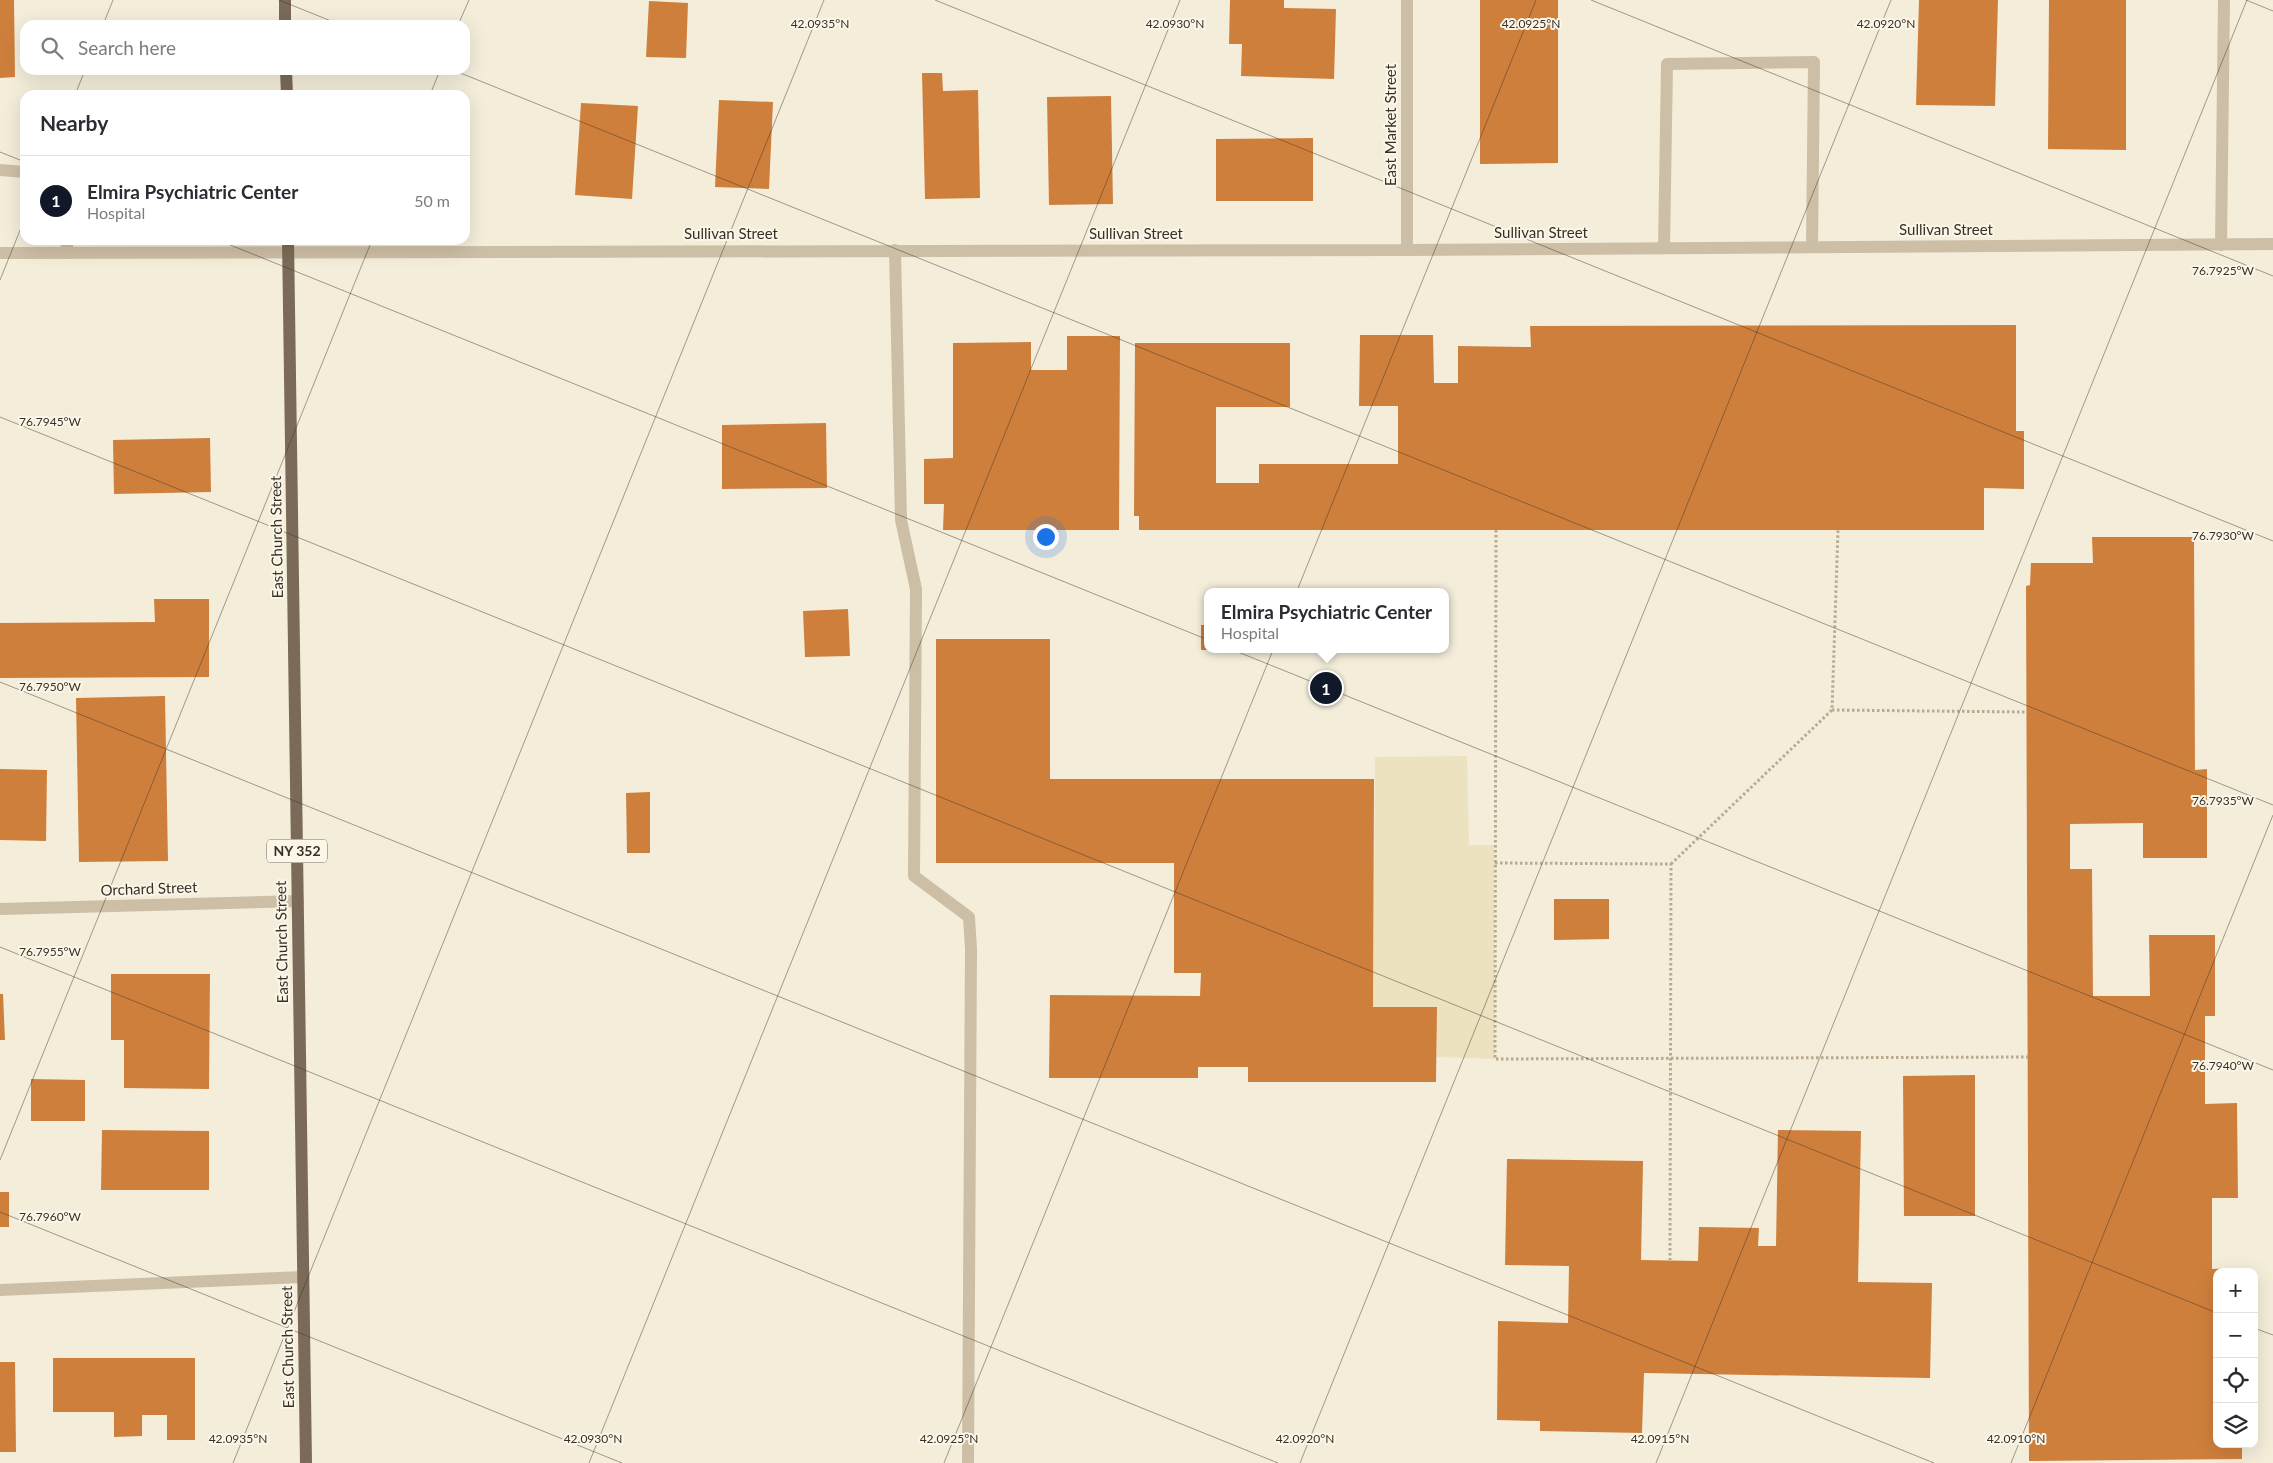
<!DOCTYPE html>
<meta charset="utf-8">
<style>
body{margin:0;font-family:Lato,sans-serif;background:#f2f2f3;color:#2b2b33}
.controls{position:absolute;right:15px;bottom:15px;display:grid;overflow:hidden;border-radius:10px;box-shadow:0 5px 20px #0002}
.controls button{width:45px;height:45px;display:grid;place-items:center;padding:0;border:0;border-bottom:1px solid #e1e1e2;background:#fff;color:#2b2b33;font:25px sans-serif}
.you{position:absolute;left:1045px;top:536px;width:18px;height:18px;margin:-12px;border:4px solid #fff;border-radius:50%;background:#1a73e8;box-shadow:0 0 0 8px #1a73e833}
.badge{display:grid;place-items:center;width:32px;height:32px;border-radius:50%;background:#111827;color:#fff;font-size:16px;font-weight:700}
.pin{position:absolute;translate:-50% -50%;border:2px solid #fff;box-shadow:0 1px 5px #0006}
.popup{position:absolute;left:1204px;top:588px;width:245px;height:65px;box-sizing:border-box;display:grid;place-content:center;border-radius:10px;background:#fff;filter:drop-shadow(0 1px 4px #0005);font-size:16px;white-space:nowrap;color:#7c7c81}
.popup b{font-size:19px;color:#2b2b33}
.popup::after{content:'';position:absolute;left:50%;top:100%;margin-left:-10px;border:10px solid transparent;border-top-color:#fff}
.list{margin:0;padding:0;list-style:none}
h2{display:flex;justify-content:space-between;align-items:center;height:65px;margin:0;padding:0 20px;font-size:21px}
h2 small{font-size:16px;font-weight:400;color:#7c7c81}
.list li{display:grid;grid-template-columns:32px 1fr auto;gap:15px;align-items:center;box-sizing:border-box;height:90px;padding:0 20px;border-top:1px solid #e1e1e2}
.list b{display:block;font-size:19px;white-space:nowrap}
.list p{margin:0;font-size:16px;white-space:nowrap;color:#7c7c81}
.list em{font-size:16px;font-style:normal;color:#7c7c81}
.icon{flex:none;width:28px;height:28px;fill:none;stroke:currentColor;stroke-width:2;stroke-linecap:round;stroke-linejoin:round}
.map{position:relative;flex:none;width:2273px;height:1463px;overflow:hidden}
.search{position:absolute;background:#fff;box-shadow:0 5px 20px #0002;left:20px;top:20px;width:450px;height:55px;display:flex;align-items:center;gap:12px;box-sizing:border-box;padding:0 18px;border-radius:15px;color:#7c7c81;font-size:19px}
.panel{position:absolute;background:#fff;box-shadow:0 5px 20px #0002;left:20px;top:90px;width:450px;height:155px;border-radius:15px}
.map>svg:first-child{display:block}
.plaza{fill:#ede2c0}
.building{fill:#cf7f3c}
.lines{fill:none;stroke-linecap:round;stroke-linejoin:round}
.path{stroke:#b9aa8f;stroke-width:3;stroke-dasharray:2.5 2.5;stroke-linecap:butt}
.lane{stroke:#cdbfa5;stroke-width:12}
.street{stroke:#cdbfa5;stroke-width:12}
.primary{stroke:#7b6a57;stroke-width:12}
.ticks{fill:none;stroke:#383027;stroke-width:1;stroke-opacity:0.45}
.labels{text-anchor:middle;stroke-width:4;stroke-linejoin:round;paint-order:stroke}
.shield{fill:#fbf6e7;stroke:#726b61;stroke-width:1}
.shield-label{font-size:14px;font-weight:bold;fill:#383027}
.street-label{font-size:15px;fill:#383027;stroke:#fbf6e7}
.ticks-label{font-size:12px;text-anchor:middle;fill:#383027;stroke:#fbf6e7;stroke-width:4;stroke-linejoin:round;paint-order:stroke}
</style>
<div class="map">
<svg width="2273" height="1463" viewBox="0 0 2273 1463">
<rect width="100%" height="100%" fill="#f4edda"/>
<path class="plaza" d="M 1467,756 L 1469,845 L 1494,845 L 1495,1059 L 1437,1057 L 1436,1007 L 1373,1007 L 1375,757 Z"/>
<path class="building" d="M 0,0 L 14,0 L 15,77 L 0,78 Z
M 1230,0 L 1284,0 L 1284,8 L 1336,9 L 1334,79 L 1241,76 L 1242,44 L 1229,44 Z
M 1480,0 L 1558,0 L 1558,163 L 1480,164 Z
M 1919,0 L 1998,0 L 1995,106 L 1916,105 Z
M 2049,0 L 2126,0 L 2126,150 L 2048,149 Z
M 649,1 L 688,3 L 686,58 L 646,57 Z
M 922,73 L 942,73 L 943,91 L 978,90 L 980,198 L 925,199 Z
M 1111,96 L 1113,204 L 1049,205 L 1047,97 Z
M 719,100 L 773,102 L 769,189 L 715,187 Z
M 581,103 L 638,106 L 632,199 L 575,195 Z
M 1313,138 L 1313,201 L 1216,201 L 1216,139 Z
M 2016,325 L 2016,431 L 2024,431 L 2024,489 L 1984,488 L 1984,530 L 1139,530 L 1139,516 L 1134,516 L 1135,343 L 1290,343 L 1290,407 L 1216,407 L 1216,483 L 1259,483 L 1259,464 L 1398,464 L 1398,406 L 1359,406 L 1360,335 L 1433,335 L 1434,383 L 1458,383 L 1458,346 L 1531,347 L 1530,326 Z
M 1067,336 L 1120,336 L 1119,530 L 943,530 L 944,504 L 924,504 L 924,459 L 953,458 L 953,343 L 1031,342 L 1031,370 L 1067,370 Z
M 826,423 L 827,488 L 722,489 L 722,425 Z
M 210,438 L 211,492 L 114,494 L 113,440 Z
M 2092,537 L 2194,537 L 2195,770 L 2207,769 L 2207,858 L 2143,858 L 2143,823 L 2070,824 L 2070,869 L 2092,869 L 2093,996 L 2150,996 L 2149,935 L 2215,935 L 2215,1016 L 2205,1016 L 2205,1104 L 2237,1103 L 2238,1198 L 2212,1198 L 2212,1269 L 2241,1268 L 2241,1272 L 2217,1272 L 2217,1444 L 2242,1444 L 2242,1459 L 2029,1461 L 2026,586 L 2030,585 L 2031,563 L 2093,563 Z
M 154,599 L 209,599 L 209,677 L 0,678 L 0,623 L 155,622 Z
M 848,609 L 850,656 L 805,657 L 803,611 Z
M 1201,625 L 1207,625 L 1207,650 L 1201,650 Z
M 936,639 L 1050,639 L 1050,779 L 1374,779 L 1373,1007 L 1437,1007 L 1436,1082 L 1248,1082 L 1248,1067 L 1198,1067 L 1198,1078 L 1049,1078 L 1050,995 L 1200,996 L 1201,973 L 1174,973 L 1174,863 L 936,863 Z
M 165,696 L 168,861 L 79,862 L 76,698 Z
M 0,769 L 47,770 L 46,841 L 0,840 Z
M 650,792 L 650,853 L 627,853 L 626,793 Z
M 1554,899 L 1609,899 L 1609,939 L 1554,940 Z
M 111,974 L 210,974 L 209,1089 L 124,1088 L 124,1040 L 111,1040 Z
M 0,994 L 3,994 L 5,1040 L 0,1040 Z
M 1975,1075 L 1975,1216 L 1904,1216 L 1903,1076 Z
M 31,1079 L 85,1080 L 85,1121 L 31,1121 Z
M 102,1130 L 209,1131 L 209,1190 L 101,1190 Z
M 1778,1130 L 1861,1131 L 1858,1282 L 1932,1283 L 1930,1378 L 1644,1373 L 1642,1433 L 1540,1431 L 1540,1421 L 1497,1420 L 1498,1321 L 1568,1323 L 1569,1266 L 1505,1265 L 1507,1159 L 1643,1161 L 1641,1260 L 1698,1261 L 1699,1227 L 1759,1228 L 1758,1246 L 1776,1246 Z
M 0,1192 L 9,1192 L 9,1227 L 0,1227 Z
M 53,1358 L 195,1358 L 195,1440 L 167,1440 L 167,1415 L 142,1415 L 142,1436 L 114,1437 L 114,1412 L 53,1412 Z
M 0,1362 L 15,1362 L 16,1452 L 0,1452 Z"/>
<g class="lines">
<path class="path" d="M 1496,530 L 1495,1059 L 2028,1057
M 1832,710 L 2026,712
M 1495,863 L 1671,864 L 1670,1260
M 1671,864 L 1832,710 L 1838,530"/>
<path class="lane" d="M 0,170 L 25,172
M 66,240 L 68,253
M 2221,245 L 2224,0
M 1664,248 L 1667,64 L 1814,62 L 1812,247
M 895,250 L 901,520 L 916,589 L 914,876 L 969,917 L 971,949 L 968,1463
M 0,1290 L 303,1277"/>
<path class="street" d="M 1407,0 L 1407,250
M 0,253 L 1407,250 L 2273,244
M 0,909 L 298,901"/>
<path class="primary" d="M 285,0 L 285,25
M 286,70 L 287,95
M 288,240 L 306,1463"/>
</g>
<path class="ticks" d="M 279,0 L 341,25M 935,0 L 2273,541M 1591,0 L 2273,276M 2246,0 L 2273,11M 103,25 L 113,0M 458,25 L 469,0M 453,70 L 2273,805M 75,95 L 85,70M 430,95 L 440,70M 0,152 L 25,162M 218,240 L 2273,1070M 0,280 L 25,218M 0,417 L 2217,1313M 0,682 L 1934,1463M 0,947 L 1278,1463M 0,1160 L 372,240M 0,1212 L 622,1463M 2254,1328 L 2273,1335M 233,1463 L 824,0M 589,1463 L 1180,0M 944,1463 L 1536,0M 1300,1463 L 1891,0M 1656,1463 L 2247,0M 2011,1463 L 2273,815"/>
<g class="labels">
<rect class="shield" x="267" y="839.5" width="60" height="23" rx="4"/>
<g class="shield-label">
<text x="297" y="856">NY 352</text>
</g>
<g class="street-label">
<text transform="translate(1391 125) rotate(-90)" y="5">East Market Street</text>
<text x="1946" y="235">Sullivan Street</text>
<text x="1541" y="238">Sullivan Street</text>
<text x="731" y="239">Sullivan Street</text>
<text x="1136" y="239">Sullivan Street</text>
<text transform="translate(277 537) rotate(-91)" y="5">East Church Street</text>
<text transform="translate(149 889) rotate(-2)" y="5">Orchard Street</text>
<text transform="translate(282 942) rotate(-91)" y="5">East Church Street</text>
<text transform="translate(288 1347) rotate(-91)" y="5">East Church Street</text>
</g>
</g>
<g class="ticks-label">
<text x="820" y="28">42.0935°N</text>
<text x="1175" y="28">42.0930°N</text>
<text x="1531" y="28">42.0925°N</text>
<text x="1886" y="28">42.0920°N</text>
<text x="2223" y="275">76.7925°W</text>
<text x="50" y="426">76.7945°W</text>
<text x="2223" y="540">76.7930°W</text>
<text x="50" y="691">76.7950°W</text>
<text x="2223" y="805">76.7935°W</text>
<text x="50" y="956">76.7955°W</text>
<text x="2223" y="1070">76.7940°W</text>
<text x="50" y="1221">76.7960°W</text>
<text x="238" y="1443">42.0935°N</text>
<text x="593" y="1443">42.0930°N</text>
<text x="949" y="1443">42.0925°N</text>
<text x="1305" y="1443">42.0920°N</text>
<text x="1660" y="1443">42.0915°N</text>
<text x="2016" y="1443">42.0910°N</text>
</g>
</svg>
<div class="controls">
<button>+</button>
<button>−</button>
<button><svg class="icon" aria-label="locate" viewBox="0 0 24 24"><circle cx="12" cy="12" r="6"/><path d="M12 2v4M12 18v4M2 12h4M18 12h4"/></svg></button>
<button><svg class="icon" aria-label="layers" viewBox="0 0 24 24"><path d="M12 4l9 5-9 5-9-5zM3 14l9 5 9-5"/></svg></button>
</div>
<div class="you"></div>
<div class="pin badge" style="left:1326px;top:688px">1</div>
<div class="popup"><b>Elmira Psychiatric Center</b>Hospital</div>
<div class="search"><svg class="icon" aria-label="search" viewBox="0 0 24 24"><circle cx="10" cy="10" r="6"/><path d="M15 15l6 6"/></svg>Search here</div>
<section class="panel">
<h2>Nearby<small></small></h2>
<ul class="list">
<li><span class="badge">1</span><div><b>Elmira Psychiatric Center</b><p>Hospital</p></div><em>50 m</em></li>
</ul>
</section>
</div>
